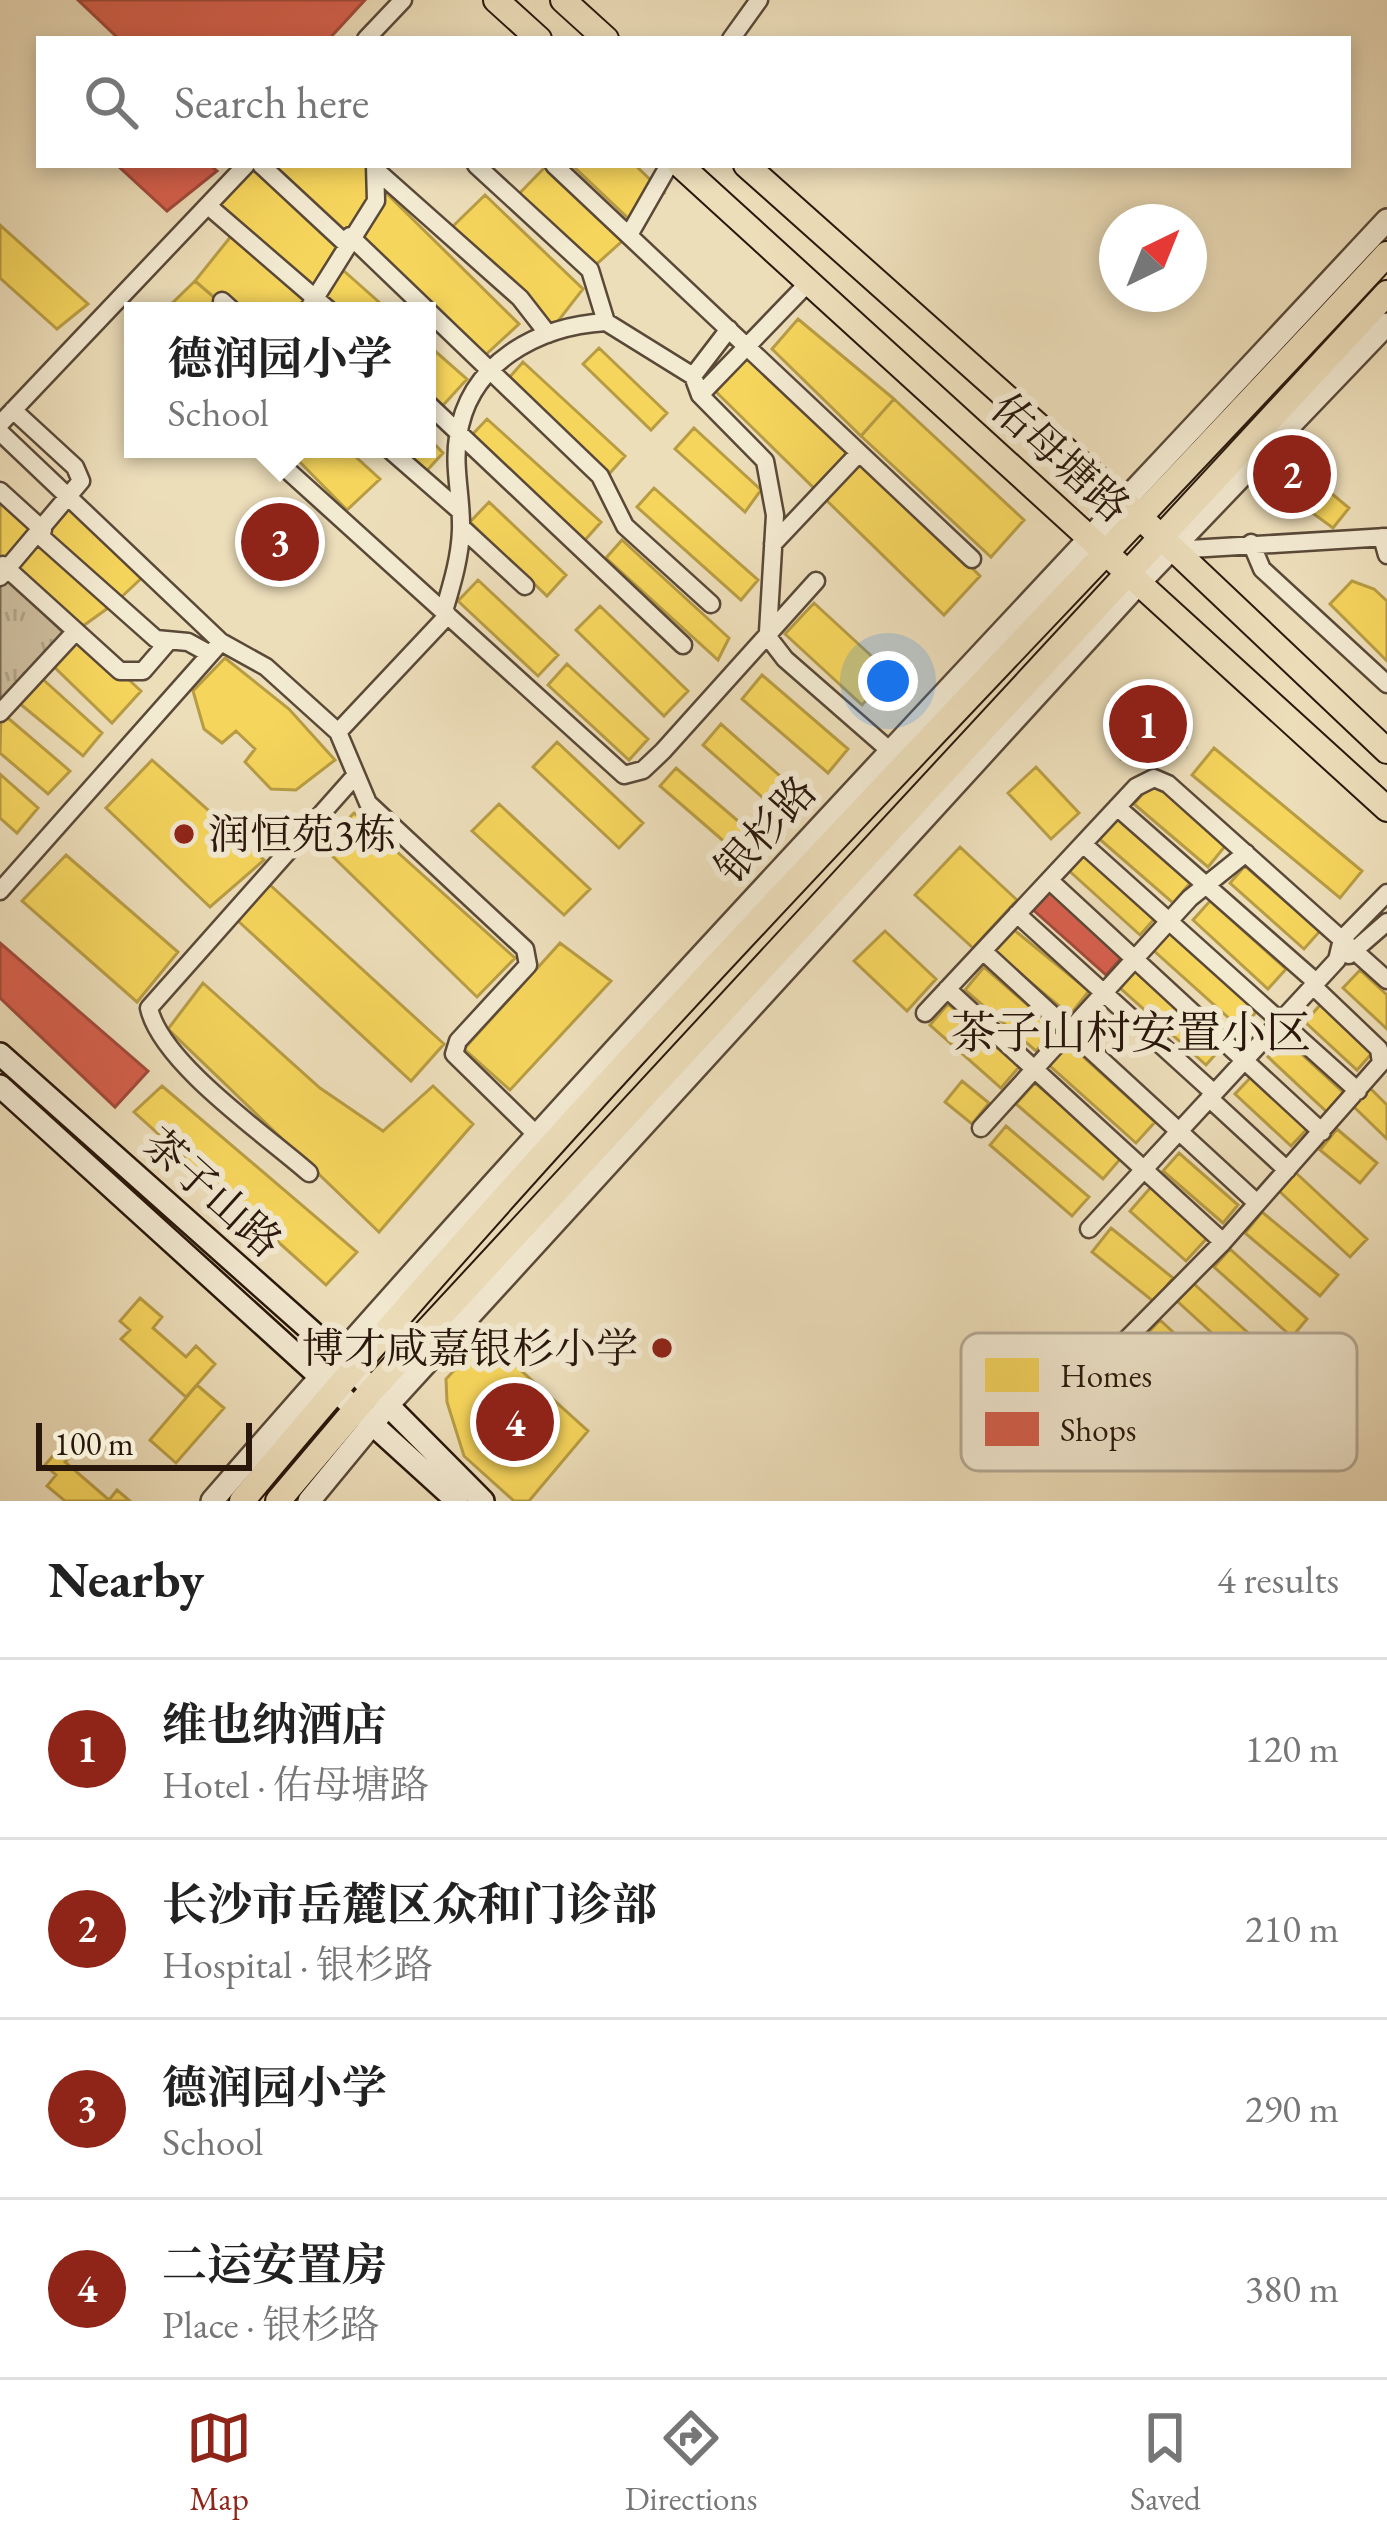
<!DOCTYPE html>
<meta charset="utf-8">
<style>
body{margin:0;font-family:"EB Garamond","Noto Serif SC",serif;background:#f6f6f6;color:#222}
.compass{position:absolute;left:1099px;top:204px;width:108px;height:108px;border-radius:50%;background:#fff;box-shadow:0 6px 18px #0003;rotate:43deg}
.scale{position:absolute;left:36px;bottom:30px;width:216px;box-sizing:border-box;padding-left:12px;border:6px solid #29170c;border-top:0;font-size:33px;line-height:42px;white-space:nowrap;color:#29170c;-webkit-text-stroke:9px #f3ead2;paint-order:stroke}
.you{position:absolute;left:888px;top:681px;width:42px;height:42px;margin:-30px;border:9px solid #fff;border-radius:50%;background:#1a73e8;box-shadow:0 0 0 18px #1a73e833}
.badge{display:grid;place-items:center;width:78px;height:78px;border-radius:50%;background:#8f2418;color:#fff;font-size:39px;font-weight:700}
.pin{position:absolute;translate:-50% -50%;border:6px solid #fff;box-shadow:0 3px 12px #0006}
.popup{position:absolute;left:124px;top:302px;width:312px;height:156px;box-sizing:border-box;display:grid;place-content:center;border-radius:0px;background:#fff;filter:drop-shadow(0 3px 9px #0005);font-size:39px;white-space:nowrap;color:#767676}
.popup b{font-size:45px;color:#222}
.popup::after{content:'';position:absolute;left:50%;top:100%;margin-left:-24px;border:24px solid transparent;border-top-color:#fff}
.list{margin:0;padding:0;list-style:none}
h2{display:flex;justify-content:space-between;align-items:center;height:156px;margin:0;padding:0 48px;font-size:51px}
h2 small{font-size:39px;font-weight:400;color:#767676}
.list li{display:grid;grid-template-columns:78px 1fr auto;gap:36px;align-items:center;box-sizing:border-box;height:180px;padding:0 48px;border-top:3px solid #e0e0e0}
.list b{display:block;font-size:45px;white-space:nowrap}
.list p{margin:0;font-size:39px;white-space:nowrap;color:#767676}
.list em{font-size:39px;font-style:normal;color:#767676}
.icon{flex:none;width:66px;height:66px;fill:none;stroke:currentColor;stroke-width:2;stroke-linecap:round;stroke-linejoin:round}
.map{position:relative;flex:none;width:1387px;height:1501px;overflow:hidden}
.search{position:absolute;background:#fff;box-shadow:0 6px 18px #0003;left:36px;right:36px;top:36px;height:132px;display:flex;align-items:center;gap:30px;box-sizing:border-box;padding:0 42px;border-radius:0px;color:#767676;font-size:45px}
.sheet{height:876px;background:#fff}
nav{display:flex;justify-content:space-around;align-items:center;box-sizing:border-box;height:168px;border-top:3px solid #e0e0e0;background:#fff;font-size:33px;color:#767676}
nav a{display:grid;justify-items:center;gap:6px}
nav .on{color:#8f2418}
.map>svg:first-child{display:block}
.park{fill:url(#park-tufts);stroke:#7a6a54;stroke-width:3}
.homes{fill:#f6d55c;stroke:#b89c44;stroke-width:3}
.shops{fill:#d6604d;stroke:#a24a3a;stroke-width:3}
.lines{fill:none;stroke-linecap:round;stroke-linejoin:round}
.minor-casing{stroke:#5a4938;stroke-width:21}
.tertiary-casing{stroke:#5a4938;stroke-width:26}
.secondary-casing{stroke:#29170c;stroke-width:26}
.primary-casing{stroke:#29170c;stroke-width:28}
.minor{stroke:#f3ead2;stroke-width:16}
.tertiary{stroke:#f3ead2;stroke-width:21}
.secondary{stroke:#f3ead2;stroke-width:21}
.primary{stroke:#eddeba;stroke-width:24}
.poi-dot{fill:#8f2418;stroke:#f3ead2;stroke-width:4.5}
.labels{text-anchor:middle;stroke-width:12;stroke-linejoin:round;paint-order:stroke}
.street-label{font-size:42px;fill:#29170c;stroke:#f3ead2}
.poi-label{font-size:42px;fill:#29170c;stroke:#f3ead2;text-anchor:start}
.neighbourhood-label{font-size:45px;fill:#29170c;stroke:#f3ead2}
.key{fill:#f3ead2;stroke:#b6ab97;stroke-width:3}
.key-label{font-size:33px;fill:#29170c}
</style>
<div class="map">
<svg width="1387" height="1501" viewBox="0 0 1387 1501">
<defs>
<pattern id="park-tufts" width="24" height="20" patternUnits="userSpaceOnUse" patternTransform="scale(3)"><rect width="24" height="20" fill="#ccbc9c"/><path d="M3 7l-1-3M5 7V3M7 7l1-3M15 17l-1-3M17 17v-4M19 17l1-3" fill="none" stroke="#afa185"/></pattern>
</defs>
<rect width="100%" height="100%" fill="#eddeba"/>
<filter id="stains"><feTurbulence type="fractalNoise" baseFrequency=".00167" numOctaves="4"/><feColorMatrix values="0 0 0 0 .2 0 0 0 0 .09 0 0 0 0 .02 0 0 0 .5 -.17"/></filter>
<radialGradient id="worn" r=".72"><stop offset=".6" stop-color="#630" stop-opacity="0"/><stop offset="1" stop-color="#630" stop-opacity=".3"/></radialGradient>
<path class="park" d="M 7,579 L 64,633 L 0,704 L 0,587 Z"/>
<path class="homes" d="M 255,165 L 345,243 L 313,296 L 213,210 Z
M 261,165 L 370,165 L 376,201 L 350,236 Z
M 547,165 L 629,235 L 590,270 L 514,199 Z
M 572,165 L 635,165 L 664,193 L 629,219 Z
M 377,184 L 519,324 L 480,360 L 350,236 Z
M 485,195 L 583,289 L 548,334 L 448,231 Z
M 0,225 L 88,304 L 57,329 L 0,278 Z
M 236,230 L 313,296 L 307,311 L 230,311 L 195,281 Z
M 344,271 L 389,311 L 330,311 L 313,296 Z
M 195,281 L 230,311 L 164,311 Z
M 798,319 L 894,399 L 861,436 L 772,349 Z
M 427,344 L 467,379 L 437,412 L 427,403 Z
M 747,345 L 859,453 L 820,494 L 709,385 Z
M 599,348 L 667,413 L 651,430 L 583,364 Z
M 523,362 L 625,456 L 610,473 L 508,379 Z
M 894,399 L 1024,520 L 991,557 L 861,436 Z
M 487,419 L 601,522 L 585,540 L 471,436 Z
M 694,428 L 761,490 L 745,512 L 675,449 Z
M 427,436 L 443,453 L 421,477 L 389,449 L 427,449 Z
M 287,449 L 347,449 L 380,479 L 347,510 Z
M 859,453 L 980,576 L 944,615 L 820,494 Z
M 1307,473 L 1349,508 L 1333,528 L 1288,495 Z
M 654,488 L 758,580 L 741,600 L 637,507 Z
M 0,496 L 39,535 L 0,561 Z
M 72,498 L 148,572 L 115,603 L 43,530 Z
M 489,502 L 566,575 L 547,596 L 470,522 Z
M 39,535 L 115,603 L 76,631 L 8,569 Z
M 622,540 L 729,638 L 718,660 L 606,558 Z
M 478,580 L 558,655 L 538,676 L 458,601 Z
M 1352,581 L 1374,589 L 1387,601 L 1387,661 L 1330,604 Z
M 814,603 L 891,674 L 862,705 L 785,634 Z
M 600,606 L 688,691 L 664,716 L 576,630 Z
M 76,631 L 141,691 L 112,723 L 48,661 Z
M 225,658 L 289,709 L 335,760 L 296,790 L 271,789 L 245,762 L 255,749 L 236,731 L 222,743 L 204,729 L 193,691 Z
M 567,664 L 648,739 L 629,760 L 548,685 Z
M 36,673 L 102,733 L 83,756 L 13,698 Z
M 762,675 L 848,749 L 828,773 L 742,699 Z
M 1175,690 L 1186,747 L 1121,759 L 1110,702 Z
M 1,712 L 70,771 L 48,794 L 0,753 Z
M 721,724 L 805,798 L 787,819 L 703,745 Z
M 557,742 L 643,823 L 619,848 L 533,767 Z
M 1214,748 L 1362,871 L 1340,898 L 1192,775 Z
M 152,760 L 264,860 L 210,907 L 106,808 Z
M 1036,767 L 1079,813 L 1051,839 L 1008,793 Z
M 676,768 L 758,838 L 742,857 L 660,786 Z
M 0,774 L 38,808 L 17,833 L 0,818 Z
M 1153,782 L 1226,845 L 1208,867 L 1134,804 Z
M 499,804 L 590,889 L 564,915 L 472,831 Z
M 354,813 L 515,958 L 477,997 L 322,846 Z
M 1114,815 L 1191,882 L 1173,903 L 1096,836 Z
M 960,847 L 1017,900 L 973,948 L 915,895 Z
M 1083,849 L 1157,916 L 1140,935 L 1066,868 Z
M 66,855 L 178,952 L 137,1002 L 22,901 Z
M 1245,866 L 1320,931 L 1304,949 L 1230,883 Z
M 269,884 L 444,1044 L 411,1081 L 236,919 Z
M 1210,901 L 1286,969 L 1268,989 L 1193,920 Z
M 1013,929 L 1089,991 L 1070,1015 L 994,952 Z
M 885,931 L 936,979 L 907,1011 L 854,961 Z
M 1170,932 L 1257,1011 L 1241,1029 L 1153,950 Z
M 560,943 L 611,981 L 510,1090 L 464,1049 Z
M 984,967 L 1055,1029 L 1036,1051 L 965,990 Z
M 1135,968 L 1222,1047 L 1206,1065 L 1119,987 Z
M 1360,970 L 1387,995 L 1387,1029 L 1343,988 Z
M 203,983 L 320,1088 L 383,1131 L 433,1086 L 473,1124 L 379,1232 L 168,1029 Z
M 948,1004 L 1019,1067 L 1001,1088 L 930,1025 Z
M 1321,1004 L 1373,1052 L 1357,1070 L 1305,1022 Z
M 1285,1039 L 1345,1094 L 1328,1113 L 1268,1057 Z
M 1068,1043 L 1155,1122 L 1136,1143 L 1049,1065 Z
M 1251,1077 L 1307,1129 L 1291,1146 L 1235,1094 Z
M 962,1081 L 989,1103 L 972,1124 L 945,1102 Z
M 1035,1083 L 1122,1157 L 1103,1179 L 1016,1104 Z
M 162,1086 L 357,1252 L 326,1285 L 134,1112 Z
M 1370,1088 L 1387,1105 L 1387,1139 L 1353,1106 Z
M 1006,1126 L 1089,1197 L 1072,1216 L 990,1145 Z
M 1337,1129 L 1377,1163 L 1360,1183 L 1320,1150 Z
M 1179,1153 L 1238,1205 L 1223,1223 L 1163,1171 Z
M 1295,1172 L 1367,1239 L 1350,1257 L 1278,1190 Z
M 1152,1186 L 1208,1237 L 1186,1261 L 1130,1211 Z
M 1262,1212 L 1338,1275 L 1320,1296 L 1245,1233 Z
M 1111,1228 L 1173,1278 L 1154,1302 L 1092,1252 Z
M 1230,1249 L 1307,1319 L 1292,1337 L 1214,1267 Z
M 1193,1283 L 1277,1359 L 1260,1377 L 1177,1301 Z
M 140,1298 L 162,1317 L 153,1328 L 186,1357 L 196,1346 L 215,1364 L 186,1397 L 121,1339 L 130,1330 L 120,1321 Z
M 1160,1320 L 1246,1399 L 1229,1417 L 1143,1338 Z
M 485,1338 L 588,1431 L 529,1501 L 514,1501 L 464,1456 L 447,1402 L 446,1379 Z
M 197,1385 L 224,1408 L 176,1463 L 150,1440 Z
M 62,1445 L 73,1454 L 65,1462 L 109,1500 L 117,1490 L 130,1501 L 65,1501 L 47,1486 L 56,1475 L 45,1465 Z"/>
<path class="shops" d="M 78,0 L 365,0 L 329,39 L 119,39 Z
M 117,165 L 210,165 L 217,171 L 167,211 Z
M 1048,889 L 1123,956 L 1106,975 L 1031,908 Z
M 0,943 L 148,1071 L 115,1107 L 0,998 Z"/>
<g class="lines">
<g class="minor-casing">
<path id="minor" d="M 366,39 L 403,0
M 731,39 L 759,0
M 261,165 L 345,243
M 476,165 L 590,270 L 606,322
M 554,165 L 972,559
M 376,170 L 520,298 L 548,334
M 213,210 L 330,311
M 629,235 L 669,165
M 350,236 L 600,476 L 625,526 L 711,604
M 222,301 L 233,311
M 307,311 L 376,201 L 375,165
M 693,376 L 729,329
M 700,395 L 809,282
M 427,403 L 683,645
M 0,424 L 246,165
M 0,432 L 221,642 L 266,667 L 338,732 L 368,803 L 525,949 L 528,965 L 458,1041 L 454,1054 L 543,1141
M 264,449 L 624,775 L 643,770 L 663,751 L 816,581
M 389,449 L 460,511
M 0,491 L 43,530
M 461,527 L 525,586
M 39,535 L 156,639 L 188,642 L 210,654
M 1382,537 L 1387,555
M 1251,543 L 1262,569 L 1387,684
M 773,544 L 859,453
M 1174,550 L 1387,537
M 3,565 L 120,671 L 143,671 L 168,642
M 0,577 L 81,481 L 75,467 L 13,410
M 444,611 C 452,584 460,558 461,530 C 462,499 453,468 458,437 C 468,363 538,326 606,322 L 693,376 L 700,395 L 765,461 L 775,515 L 768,632
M 768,637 L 785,659 L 896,756
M 0,713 L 76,631
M 338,732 L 448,615
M 1117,807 L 1316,982
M 1083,844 L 1358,1091
M 1049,880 L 1322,1132
M 0,891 L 221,642
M 1017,914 L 1214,1093
M 983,951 L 1257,1203
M 1349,955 L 1387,922
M 947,989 L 1223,1242
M 925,1013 L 1136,787 L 1154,778 L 1168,784 L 1387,980
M 1209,1098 L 1287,1170
M 981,1128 L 1190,898 L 1246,853
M 309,1173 C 266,1135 161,1063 149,1008 L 355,776
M 1089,1229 L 1337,960 L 1342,939 L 1387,893
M 1042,1425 L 1223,1242 L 1381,1063 L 1379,1049 L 1313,986"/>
</g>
<g class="tertiary-casing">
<path id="tertiary" d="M 212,1501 C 592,1063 992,644 1387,220
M 309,1501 L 388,1405 L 1140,582 L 1387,324"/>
</g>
<g class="secondary-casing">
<path id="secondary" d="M 0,1054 L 337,1354 L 483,1501
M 0,1086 L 457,1501"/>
</g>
<g class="primary-casing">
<path id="primary" d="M 496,0 L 539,39
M 563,0 L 606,39
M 680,165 L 1387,809
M 746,165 L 1124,502 L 1387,751
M 242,1501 C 602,1067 1004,667 1387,254
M 278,1501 L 372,1390 L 1387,293"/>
</g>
<use href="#minor" class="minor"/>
<use href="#tertiary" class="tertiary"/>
<use href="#secondary" class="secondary"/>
<use href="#primary" class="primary"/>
</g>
<g class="poi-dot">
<circle cx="184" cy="834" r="12"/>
<circle cx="662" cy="1348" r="12"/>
</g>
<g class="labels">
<g class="street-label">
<text transform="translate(1061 457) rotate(42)" y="15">佑母塘路</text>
<text transform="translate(765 829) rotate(-48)" y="15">银杉路</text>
<text transform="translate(213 1192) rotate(42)" y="15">茶子山路</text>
</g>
<g class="poi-label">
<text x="208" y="849">润恒苑3栋</text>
<text x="638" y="1363" text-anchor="end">博才咸嘉银杉小学</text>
</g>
<g class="neighbourhood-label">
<text x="1131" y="1048">茶子山村安置小区</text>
</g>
</g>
<rect x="961" y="1333" width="396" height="138" rx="18" class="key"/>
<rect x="985" y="1358" width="54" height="34" fill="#f6d55c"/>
<rect x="985" y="1412" width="54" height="34" fill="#d6604d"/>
<g class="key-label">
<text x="1060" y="1387">Homes</text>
<text x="1060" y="1441">Shops</text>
</g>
<rect width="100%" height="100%" filter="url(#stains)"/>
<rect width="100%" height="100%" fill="url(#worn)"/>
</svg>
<svg class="compass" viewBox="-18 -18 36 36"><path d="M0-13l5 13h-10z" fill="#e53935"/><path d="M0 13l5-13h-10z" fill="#767676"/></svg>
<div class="scale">100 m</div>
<div class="you"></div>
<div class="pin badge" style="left:1148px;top:724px">1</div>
<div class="pin badge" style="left:1292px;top:474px">2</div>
<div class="pin badge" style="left:280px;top:542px">3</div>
<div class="popup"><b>德润园小学</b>School</div>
<div class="pin badge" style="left:515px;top:1422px">4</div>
<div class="search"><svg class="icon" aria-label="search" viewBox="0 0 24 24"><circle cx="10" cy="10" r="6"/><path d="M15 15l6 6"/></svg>Search here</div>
</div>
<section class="sheet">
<h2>Nearby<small>4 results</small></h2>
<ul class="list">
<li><span class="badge">1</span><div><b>维也纳酒店</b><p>Hotel · 佑母塘路</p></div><em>120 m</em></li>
<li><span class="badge">2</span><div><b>长沙市岳麓区众和门诊部</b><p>Hospital · 银杉路</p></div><em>210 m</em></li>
<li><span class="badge">3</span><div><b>德润园小学</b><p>School</p></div><em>290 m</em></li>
<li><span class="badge">4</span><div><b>二运安置房</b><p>Place · 银杉路</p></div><em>380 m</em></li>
</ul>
</section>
<nav>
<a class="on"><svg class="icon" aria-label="map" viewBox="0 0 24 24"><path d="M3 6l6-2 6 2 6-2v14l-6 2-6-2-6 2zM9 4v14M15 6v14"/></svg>Map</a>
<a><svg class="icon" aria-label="directions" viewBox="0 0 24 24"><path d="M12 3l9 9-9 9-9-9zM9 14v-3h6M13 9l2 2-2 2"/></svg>Directions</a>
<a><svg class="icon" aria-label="saved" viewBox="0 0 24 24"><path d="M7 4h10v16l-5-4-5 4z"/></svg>Saved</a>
</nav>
